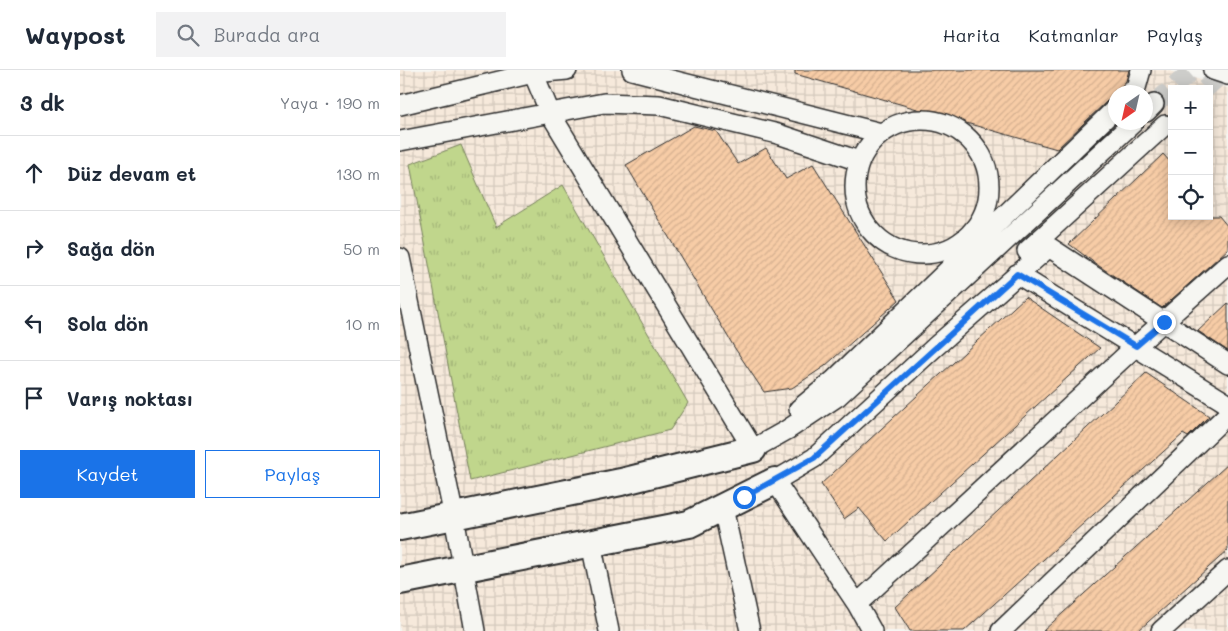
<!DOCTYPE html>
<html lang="tr">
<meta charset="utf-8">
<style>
body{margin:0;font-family:Mali,sans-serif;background:#f2f2f3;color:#1f2937}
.controls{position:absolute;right:15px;top:15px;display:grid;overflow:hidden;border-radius:0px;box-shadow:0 2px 12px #0003}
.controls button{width:45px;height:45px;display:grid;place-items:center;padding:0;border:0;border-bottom:1px solid #e0e1e3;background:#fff;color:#1f2937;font:25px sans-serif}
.compass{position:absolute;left:708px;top:15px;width:45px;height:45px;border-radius:50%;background:#fff;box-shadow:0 2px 12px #0003;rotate:214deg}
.stop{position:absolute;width:15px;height:15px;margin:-11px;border:4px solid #1a73e8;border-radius:50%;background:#fff}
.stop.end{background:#1a73e8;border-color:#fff;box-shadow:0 1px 5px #0008}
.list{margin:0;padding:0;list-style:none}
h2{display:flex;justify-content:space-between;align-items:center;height:65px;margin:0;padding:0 20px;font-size:21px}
h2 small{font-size:16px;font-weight:400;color:#747a83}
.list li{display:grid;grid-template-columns:32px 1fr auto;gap:15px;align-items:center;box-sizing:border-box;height:75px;padding:0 20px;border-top:1px solid #e0e1e3}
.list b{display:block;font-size:19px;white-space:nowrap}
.list em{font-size:16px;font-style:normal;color:#747a83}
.actions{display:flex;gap:10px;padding:15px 20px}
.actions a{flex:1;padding:11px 0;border:1px solid #1a73e8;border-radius:0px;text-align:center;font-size:18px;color:#1a73e8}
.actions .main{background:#1a73e8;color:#fff}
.icon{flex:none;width:28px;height:28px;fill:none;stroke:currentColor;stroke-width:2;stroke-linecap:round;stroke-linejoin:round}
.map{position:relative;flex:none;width:828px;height:561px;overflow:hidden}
header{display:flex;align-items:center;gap:30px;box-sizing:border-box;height:70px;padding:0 25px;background:#fff;border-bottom:1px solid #e0e1e3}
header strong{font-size:24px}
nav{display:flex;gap:28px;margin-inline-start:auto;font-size:18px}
.search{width:350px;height:45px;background:#f2f2f3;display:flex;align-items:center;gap:12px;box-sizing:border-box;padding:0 18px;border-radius:0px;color:#747a83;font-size:19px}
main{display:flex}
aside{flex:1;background:#fff}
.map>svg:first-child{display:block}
.industrial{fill:url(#industrial-grid);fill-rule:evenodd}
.park{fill:url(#park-tufts);stroke:#76805c}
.building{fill:url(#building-hatch);stroke:#2b2b2b}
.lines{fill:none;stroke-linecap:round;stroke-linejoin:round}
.minor-tunnel{stroke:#cdcdca;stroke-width:19;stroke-dasharray:19 9;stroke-linecap:butt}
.minor-casing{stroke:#2b2b2b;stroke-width:22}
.secondary-casing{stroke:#2b2b2b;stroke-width:30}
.minor{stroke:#f6f6f2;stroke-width:19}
.secondary{stroke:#f6f6f2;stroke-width:26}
.route{stroke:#1a73e8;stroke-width:6}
</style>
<header>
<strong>Waypost</strong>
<div class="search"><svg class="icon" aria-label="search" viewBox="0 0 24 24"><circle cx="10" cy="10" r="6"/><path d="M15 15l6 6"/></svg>Burada ara</div>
<nav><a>Harita</a><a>Katmanlar</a><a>Paylaş</a></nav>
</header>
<main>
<aside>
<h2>3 dk<small>Yaya · 190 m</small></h2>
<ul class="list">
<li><svg class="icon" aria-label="ahead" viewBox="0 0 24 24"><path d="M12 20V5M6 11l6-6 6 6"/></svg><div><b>Düz devam et</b></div><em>130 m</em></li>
<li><svg class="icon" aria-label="right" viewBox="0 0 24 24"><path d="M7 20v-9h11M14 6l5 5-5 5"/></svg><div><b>Sağa dön</b></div><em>50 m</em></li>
<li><svg class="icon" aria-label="left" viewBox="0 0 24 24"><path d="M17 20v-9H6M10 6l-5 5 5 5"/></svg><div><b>Sola dön</b></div><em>10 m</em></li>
<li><svg class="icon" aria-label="arrive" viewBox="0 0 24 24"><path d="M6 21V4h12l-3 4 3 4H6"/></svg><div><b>Varış noktası</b></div></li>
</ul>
<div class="actions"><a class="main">Kaydet</a><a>Paylaş</a></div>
</aside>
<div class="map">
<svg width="828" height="561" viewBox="0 0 828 561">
<defs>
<pattern id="industrial-grid" width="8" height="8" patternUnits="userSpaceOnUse" patternTransform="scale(1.25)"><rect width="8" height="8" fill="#f6e9db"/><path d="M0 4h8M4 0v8" fill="none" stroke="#d3c8bc"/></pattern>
<pattern id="park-tufts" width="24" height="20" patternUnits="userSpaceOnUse" patternTransform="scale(1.25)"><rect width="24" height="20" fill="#c0d68c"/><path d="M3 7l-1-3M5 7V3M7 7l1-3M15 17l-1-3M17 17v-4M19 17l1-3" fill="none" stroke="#a5b879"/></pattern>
<pattern id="building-hatch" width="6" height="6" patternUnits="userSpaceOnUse" patternTransform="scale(1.25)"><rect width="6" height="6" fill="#f7cca6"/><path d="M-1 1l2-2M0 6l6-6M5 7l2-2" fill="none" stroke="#d4af8f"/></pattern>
</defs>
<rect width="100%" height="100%" fill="#f6f6f2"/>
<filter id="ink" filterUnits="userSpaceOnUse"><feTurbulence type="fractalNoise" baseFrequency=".02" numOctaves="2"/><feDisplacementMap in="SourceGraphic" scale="10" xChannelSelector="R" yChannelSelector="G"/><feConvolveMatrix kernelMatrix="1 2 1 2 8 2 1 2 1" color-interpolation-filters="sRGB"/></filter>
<g filter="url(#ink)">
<path class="industrial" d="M 0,0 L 766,0 L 828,18 L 828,561 L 0,561 ZM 772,19 L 809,19 L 809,146 L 772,146 ZM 716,22 L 746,22 L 746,52 L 716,52 Z"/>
<path class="park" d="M 61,75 L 96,157 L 163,115 L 288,333 L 270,360 L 70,411 L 10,94 Z"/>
<path class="building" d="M 395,0 L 729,0 L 726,11 L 721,17 L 720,22 L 716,22 L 715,27 L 708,30 L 657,79 L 395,4 Z
M 294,56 L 316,61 L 338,94 L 366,78 L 386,109 L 413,94 L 499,230 L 425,296 L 392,318 L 364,322 L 334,277 L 226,95 Z
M 763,84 L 772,94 L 772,146 L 819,146 L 828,157 L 828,179 L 762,238 L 696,194 L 669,174 Z
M 625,227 L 700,278 L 487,471 L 459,438 L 444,449 L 421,414 Z
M 828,233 L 828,281 L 798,261 Z
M 746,303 L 809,346 L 788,367 L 783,364 L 564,561 L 510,561 L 495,537 Z
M 828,394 L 828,480 L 738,561 L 643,561 Z"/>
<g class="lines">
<path class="minor-tunnel" d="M 805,19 L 826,0
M 754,34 L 793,0"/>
<g class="minor-casing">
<path id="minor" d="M 132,0 L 150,43 L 353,379
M 232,0 L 481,63
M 813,0 L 828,5
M 731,22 L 736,18 L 741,0
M 0,35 L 133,3 L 167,0
M 746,42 L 754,34
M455 117a67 67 0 1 1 134 0a67 67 0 1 1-134 0Z
M 0,71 L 204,33 L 259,35 L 378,64 L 459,91
M 627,181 L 765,55
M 0,188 L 54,447 L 75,561
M 617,204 L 828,334
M 399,339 L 434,310 L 716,38
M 353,379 L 387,360 L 438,326 L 734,52
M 375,411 L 414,388 L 535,277 L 649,177 L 828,294
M 375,411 L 457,534 L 472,561
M 323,438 L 350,561
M 191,473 L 209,561
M 457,534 L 736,276 L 828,194
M 601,561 L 828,344
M 761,561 L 828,500"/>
</g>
<g class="secondary-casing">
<path id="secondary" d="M 0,457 L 221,412 L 353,379
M 0,511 L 289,454 L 375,411"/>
</g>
<use href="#minor" class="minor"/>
<use href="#secondary" class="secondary"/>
</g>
</g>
<g class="lines" filter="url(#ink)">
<path class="route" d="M 344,427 L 414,388 L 617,204 L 736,276 L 764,252"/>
</g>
</svg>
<div class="controls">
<button>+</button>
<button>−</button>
<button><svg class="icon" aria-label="locate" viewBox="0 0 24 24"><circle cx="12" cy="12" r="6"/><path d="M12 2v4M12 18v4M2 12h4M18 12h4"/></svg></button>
</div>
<svg class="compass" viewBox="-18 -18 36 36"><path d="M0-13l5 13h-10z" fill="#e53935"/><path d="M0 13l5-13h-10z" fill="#747a83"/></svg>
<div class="stop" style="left:344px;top:427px"></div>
<div class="stop end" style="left:764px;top:252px"></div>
</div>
</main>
